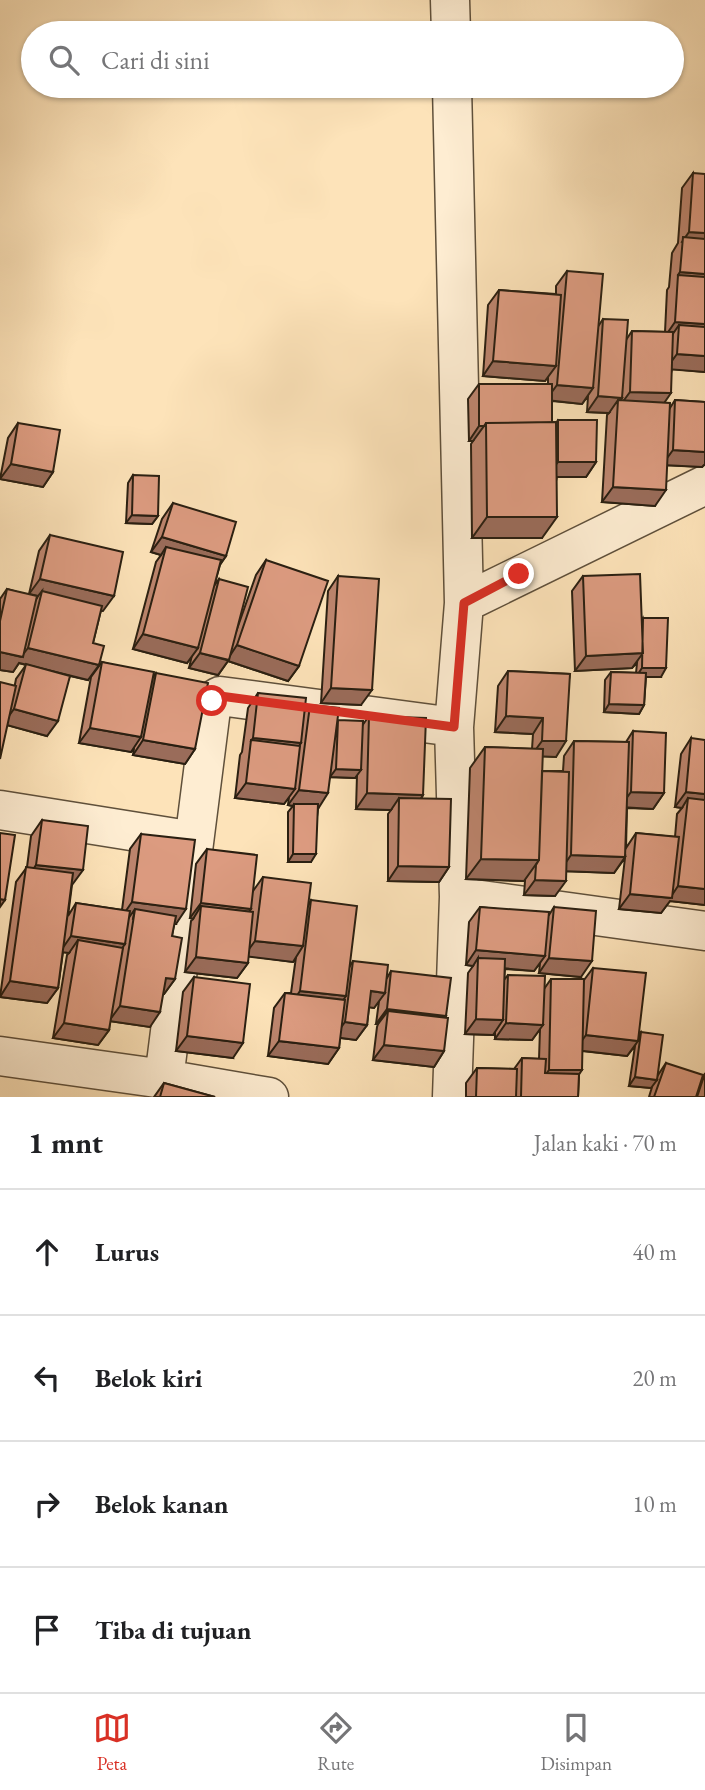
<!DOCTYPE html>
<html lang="id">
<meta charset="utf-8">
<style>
body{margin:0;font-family:"EB Garamond",serif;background:#f6f6f6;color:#202124}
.stop{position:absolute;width:21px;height:21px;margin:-16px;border:5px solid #d93025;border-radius:50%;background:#fff}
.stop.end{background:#d93025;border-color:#fff;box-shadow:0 2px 7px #0008}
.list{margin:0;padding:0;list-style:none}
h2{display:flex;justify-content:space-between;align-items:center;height:91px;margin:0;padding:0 28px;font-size:30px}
h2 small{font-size:23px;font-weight:400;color:#757577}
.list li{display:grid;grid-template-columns:46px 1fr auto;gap:21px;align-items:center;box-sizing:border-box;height:126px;padding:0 28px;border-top:2px solid #e0e0e0}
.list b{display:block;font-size:26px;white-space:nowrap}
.list em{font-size:23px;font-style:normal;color:#757577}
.icon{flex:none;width:38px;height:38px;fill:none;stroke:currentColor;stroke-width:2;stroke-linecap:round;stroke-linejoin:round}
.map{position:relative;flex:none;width:705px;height:1097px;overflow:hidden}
.search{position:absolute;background:#fff;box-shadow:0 2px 5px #0004;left:21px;right:21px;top:21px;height:77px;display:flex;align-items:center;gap:18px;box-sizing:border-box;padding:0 24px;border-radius:38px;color:#757577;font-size:26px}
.sheet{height:595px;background:#fff}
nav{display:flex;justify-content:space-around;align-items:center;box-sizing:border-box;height:98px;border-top:2px solid #e0e0e0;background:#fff;font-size:19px;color:#757577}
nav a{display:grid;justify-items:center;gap:4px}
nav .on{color:#d93025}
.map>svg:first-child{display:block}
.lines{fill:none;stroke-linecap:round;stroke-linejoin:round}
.minor-casing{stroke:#5f503b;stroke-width:41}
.minor{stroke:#feedd2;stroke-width:38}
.wall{fill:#bd856e;stroke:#2a1f11;stroke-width:2}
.shaded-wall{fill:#9a6c5a;stroke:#2a1f11;stroke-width:2}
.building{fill:#dc9b80;stroke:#2a1f11;stroke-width:2}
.route{stroke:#d93025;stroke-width:9}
</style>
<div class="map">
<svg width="705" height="1097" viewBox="0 0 705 1097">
<rect width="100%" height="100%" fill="#fde3b9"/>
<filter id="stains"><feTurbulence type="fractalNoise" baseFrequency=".00286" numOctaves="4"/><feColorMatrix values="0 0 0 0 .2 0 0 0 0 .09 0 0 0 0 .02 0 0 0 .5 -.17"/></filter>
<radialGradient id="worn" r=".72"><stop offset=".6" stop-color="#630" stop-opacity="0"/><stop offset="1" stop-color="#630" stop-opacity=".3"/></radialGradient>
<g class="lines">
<g class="minor-casing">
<path id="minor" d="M 450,0 L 451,33
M 452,86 L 464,603
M 0,810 L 194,841
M 459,897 L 705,931
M 0,1056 L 164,1079 L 269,1097
M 164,1079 L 212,701 L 220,696 L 454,727
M 452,1097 L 459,897 L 454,727 L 464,603 L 705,485"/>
</g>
<use href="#minor" class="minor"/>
</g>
<path class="wall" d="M 693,173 L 705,372 L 672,369 L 664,402 L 670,408 L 675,400 L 705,402 L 705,464 L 702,467 L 667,465 L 655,506 L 602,502 L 607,415 L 609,413 L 587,412 L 588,396 L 582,404 L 552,401 L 552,422 L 556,423 L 558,420 L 596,462 L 586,477 L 557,477 L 542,538 L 472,538 L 471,444 L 473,441 L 469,441 L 468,399 L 479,384 L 548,384 L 548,376 L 545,381 L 483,376 L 488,305 L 499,290 L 556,294 L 556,286 L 567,271 L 599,325 L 603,319 L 626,340 L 632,331 L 665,332 L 667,290 L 669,287 L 672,253 L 678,243 L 682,188 Z
M 18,423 L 53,472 L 43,487 L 0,479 L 8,438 Z
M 133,475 L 158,516 L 152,524 L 126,523 L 128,483 Z
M 173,503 L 226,556 L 220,565 L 214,586 L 219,579 L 237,629 L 256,575 L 266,560 L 299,666 L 288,681 L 228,661 L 218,675 L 189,668 L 192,655 L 187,663 L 133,649 L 156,562 L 161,555 L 151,552 L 162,519 Z
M 50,535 L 103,611 L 101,610 L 93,643 L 88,680 L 70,676 L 47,736 L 7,725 L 16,679 L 26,665 L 19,663 L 13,672 L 0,670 L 0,599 L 7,589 L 37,598 L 38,596 L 29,594 L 39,551 Z
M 338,576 L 361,705 L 321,703 L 328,591 Z
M 583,576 L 642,620 L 643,618 L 661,677 L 646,677 L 644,705 L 639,714 L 604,712 L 605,680 L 611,672 L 636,673 L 637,663 L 632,668 L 575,671 L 572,591 Z
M 102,662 L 153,677 L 156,673 L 195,749 L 185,764 L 133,755 L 134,748 L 131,752 L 79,743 L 91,677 Z
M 508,671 L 570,674 L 556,757 L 542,756 L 542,771 L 563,771 L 564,756 L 574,741 L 626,742 L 633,731 L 664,793 L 653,809 L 627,808 L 626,848 L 636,833 L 675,837 L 677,814 L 682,808 L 675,807 L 681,754 L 691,738 L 705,905 L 670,901 L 661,913 L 619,909 L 625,858 L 614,873 L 566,871 L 555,896 L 524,895 L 525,881 L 466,879 L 470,768 L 485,747 L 532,749 L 533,734 L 495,732 L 498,686 Z
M 258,693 L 305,711 L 310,705 L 337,721 L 362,726 L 369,716 L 423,795 L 421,799 L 449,867 L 439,882 L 388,881 L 388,814 L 391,810 L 356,809 L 357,775 L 355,778 L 330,777 L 318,809 L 311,862 L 288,862 L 288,812 L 293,806 L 288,805 L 289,797 L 284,804 L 235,798 L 240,755 L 242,752 L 248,708 Z
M 42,820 L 72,885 L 68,916 L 76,903 L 122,910 L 130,849 L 141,834 L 176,924 L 174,924 L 172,936 L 175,979 L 164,994 L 163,994 L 150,1027 L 110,1021 L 109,1030 L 98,1045 L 53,1038 L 67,955 L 69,953 L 63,952 L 58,988 L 47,1003 L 0,997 L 16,882 L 27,867 L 31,836 Z
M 207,849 L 253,891 L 263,877 L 309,904 L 311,900 L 350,966 L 353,961 L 387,978 L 391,971 L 445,1018 L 444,1051 L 434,1067 L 373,1060 L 377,1027 L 378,1024 L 376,1024 L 379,1001 L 374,1008 L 369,1007 L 367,1025 L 356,1040 L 340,1038 L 339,1048 L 328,1064 L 268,1056 L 274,1008 L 285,993 L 291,993 L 296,957 L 293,962 L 248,956 L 248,963 L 237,978 L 185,972 L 191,921 L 193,919 L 190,918 L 196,864 Z
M 480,907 L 549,915 L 554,907 L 581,977 L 539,973 L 540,963 L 534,971 L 505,969 L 504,980 L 508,975 L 544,989 L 551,979 L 584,980 L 593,968 L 639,1035 L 641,1032 L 658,1075 L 666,1063 L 696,1097 L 649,1097 L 652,1087 L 651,1088 L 629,1086 L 635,1046 L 627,1056 L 582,1051 L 579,1075 L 578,1097 L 466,1097 L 466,1083 L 477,1068 L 514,1069 L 522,1058 L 539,1059 L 540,1029 L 532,1040 L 495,1039 L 495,1031 L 493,1035 L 465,1034 L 468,973 L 473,966 L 466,965 L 469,922 Z
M 194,977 L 233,1058 L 176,1051 L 183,992 Z
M 705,1073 L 705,1097 L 697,1097 Z
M 164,1083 L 215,1097 L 154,1097 Z"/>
<path class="shaded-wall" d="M 689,232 L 705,233 L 705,249 L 682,242 Z
M 680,272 L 705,274 L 705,290 L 678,275 Z
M 675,322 L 705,324 L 705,340 L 679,325 L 670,338 L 664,338 Z
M 677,354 L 705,356 L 705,372 L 666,369 Z
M 493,361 L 556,366 L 545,381 L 483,376 Z
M 557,385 L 593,388 L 582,404 L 546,400 Z
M 630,392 L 671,393 L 660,409 L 619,407 Z
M 598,396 L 622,398 L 617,404 L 618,400 L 609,413 L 587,412 Z
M 479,426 L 484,426 L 473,441 L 469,441 Z
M 673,450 L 705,452 L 705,464 L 702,467 L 662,465 Z
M 558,462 L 596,462 L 586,477 L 547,477 Z
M 11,464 L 53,472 L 43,487 L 0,479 Z
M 613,487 L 666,490 L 655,506 L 602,502 Z
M 132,515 L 158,516 L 152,524 L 126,523 Z
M 487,517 L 557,517 L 542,538 L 472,538 Z
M 162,537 L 226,556 L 215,571 L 166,547 L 161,555 L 151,552 Z
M 40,579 L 114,596 L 103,611 L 41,597 L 42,591 L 38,596 L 29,594 Z
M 143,634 L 198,648 L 187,663 L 133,649 Z
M 237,645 L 299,666 L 288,681 L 228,661 L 218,675 L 189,668 L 200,653 L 227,660 Z
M 28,648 L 99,665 L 88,680 L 19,663 L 13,672 L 0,670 L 0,652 L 21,657 Z
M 643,653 L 632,668 L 575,671 L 586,656 Z
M 642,668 L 666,668 L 661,677 L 636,677 Z
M 331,688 L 372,690 L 361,705 L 321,703 Z
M 609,704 L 644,705 L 639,714 L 604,712 Z
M 14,709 L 58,721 L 47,736 L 3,724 Z
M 506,716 L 543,718 L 533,734 L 495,732 Z
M 90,728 L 141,737 L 131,752 L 79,743 Z
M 253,738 L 301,743 L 290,759 L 251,741 Z
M 143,740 L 195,749 L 185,764 L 133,755 Z
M 542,741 L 566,741 L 556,757 L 531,756 Z
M 336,769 L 361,770 L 355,778 L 330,777 Z
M 246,783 L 295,789 L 284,804 L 235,798 Z
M 299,790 L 328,793 L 318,809 L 294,804 L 293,806 L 288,805 Z
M 631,792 L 664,793 L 653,809 L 620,807 Z
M 686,792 L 705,794 L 705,810 L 688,798 L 682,808 L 675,807 Z
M 367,793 L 423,795 L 413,811 L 399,798 L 391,810 L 356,809 Z
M 293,854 L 316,854 L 311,862 L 288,862 Z
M 571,855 L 625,857 L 614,873 L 560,871 Z
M 481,859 L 539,860 L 524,881 L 466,879 Z
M 36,865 L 83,870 L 72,885 L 26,880 Z
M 398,866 L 449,867 L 439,882 L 388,881 Z
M 535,880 L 566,881 L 555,896 L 524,895 Z
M 678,886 L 705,889 L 705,905 L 670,901 L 661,913 L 619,909 L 630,894 L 670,898 Z
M 0,899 L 5,900 L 0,907 Z
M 132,902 L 186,909 L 176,924 L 133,919 L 135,909 L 128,919 L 121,918 Z
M 201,903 L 251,909 L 240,924 L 201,906 L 193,919 L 190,918 Z
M 71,936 L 125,944 L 114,960 L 78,940 L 69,953 L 60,952 Z
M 255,941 L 303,946 L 293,962 L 244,956 Z
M 476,950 L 545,956 L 534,971 L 478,966 L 478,958 L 473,966 L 466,965 Z
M 196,957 L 248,963 L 237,978 L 185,972 Z
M 549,958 L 592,961 L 581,977 L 539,973 Z
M 166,978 L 175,979 L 164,994 L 155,993 Z
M 10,981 L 58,988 L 47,1003 L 0,997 Z
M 300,991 L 346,996 L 335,1012 L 289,1007 Z
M 371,991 L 385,993 L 374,1008 L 360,1006 Z
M 120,1006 L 160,1012 L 150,1027 L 109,1021 Z
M 387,1009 L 446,1016 L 436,1031 L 388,1011 L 378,1024 L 376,1024 Z
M 476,1019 L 503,1020 L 493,1035 L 465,1034 Z
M 345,1022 L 367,1025 L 356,1040 L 334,1037 Z
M 64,1023 L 109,1030 L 98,1045 L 53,1038 Z
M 506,1023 L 543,1025 L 532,1040 L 495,1039 Z
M 586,1035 L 638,1041 L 627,1056 L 575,1050 Z
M 187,1036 L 243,1043 L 233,1058 L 176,1051 Z
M 279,1041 L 339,1048 L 328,1064 L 268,1056 Z
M 384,1045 L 444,1051 L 434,1067 L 373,1060 Z
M 549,1070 L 582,1070 L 571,1086 L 538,1085 Z
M 635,1077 L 657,1080 L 651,1088 L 629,1086 Z"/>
<path class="building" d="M 693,173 L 705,174 L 705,233 L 689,232 Z
M 683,237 L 705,239 L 705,274 L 680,272 Z
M 567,271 L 603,274 L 593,388 L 557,385 Z
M 678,275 L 705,277 L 705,324 L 675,322 Z
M 499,290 L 561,295 L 556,366 L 493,361 Z
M 603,319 L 628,320 L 622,398 L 598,396 Z
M 679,325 L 705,327 L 705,356 L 677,354 Z
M 632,331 L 673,332 L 671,393 L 630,392 Z
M 479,384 L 552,384 L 552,422 L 486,423 L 484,426 L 479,426 Z
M 618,400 L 670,403 L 666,490 L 613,487 Z
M 675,400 L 705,402 L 705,452 L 673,450 Z
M 558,420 L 597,420 L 596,462 L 558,462 Z
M 556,422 L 557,517 L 487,517 L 486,423 Z
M 18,423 L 60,430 L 53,472 L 11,464 Z
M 133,475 L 159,476 L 158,516 L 132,515 Z
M 173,503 L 236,522 L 226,556 L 162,537 Z
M 50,535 L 123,552 L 114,596 L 40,579 Z
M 166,547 L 221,560 L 198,648 L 143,634 Z
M 266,560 L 328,581 L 299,666 L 237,645 Z
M 640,574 L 643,653 L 586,656 L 583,576 Z
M 338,576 L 379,579 L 372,690 L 331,688 Z
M 219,579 L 248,587 L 229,660 L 200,653 Z
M 7,589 L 37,596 L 23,657 L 0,652 L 0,621 Z
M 42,591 L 102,606 L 93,643 L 104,646 L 99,665 L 28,648 Z
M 643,618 L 668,618 L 666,668 L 642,668 Z
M 102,662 L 154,672 L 141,737 L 90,728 Z
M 26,664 L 70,676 L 58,721 L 14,709 Z
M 508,671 L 570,674 L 566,741 L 542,741 L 543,718 L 506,716 Z
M 611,672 L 646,673 L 644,705 L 609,704 Z
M 156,673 L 208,683 L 195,749 L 143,740 Z
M 0,682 L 16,686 L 0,759 Z
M 258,693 L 306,698 L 301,743 L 253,738 Z
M 310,705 L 339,708 L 328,793 L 299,790 Z
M 369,716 L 426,718 L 423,795 L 367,793 Z
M 338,720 L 363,721 L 361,770 L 336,769 Z
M 633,731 L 666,733 L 664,793 L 631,792 Z
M 691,738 L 705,740 L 705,794 L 686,792 Z
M 251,740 L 300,746 L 295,789 L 246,783 Z
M 574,741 L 629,742 L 625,857 L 571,855 Z
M 485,747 L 543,749 L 539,860 L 481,859 Z
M 542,771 L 569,772 L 566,881 L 535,880 L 536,865 L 539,860 Z
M 399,798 L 451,799 L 449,867 L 398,866 Z
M 688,798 L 705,800 L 705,889 L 678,886 Z
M 294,804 L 318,804 L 316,854 L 293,854 Z
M 42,820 L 88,826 L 83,870 L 36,865 Z
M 0,833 L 15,835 L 5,900 L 0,899 Z
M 636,833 L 679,837 L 672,898 L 630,894 Z
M 141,834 L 195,840 L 186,909 L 132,902 Z
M 207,849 L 257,855 L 251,909 L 201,903 Z
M 26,867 L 73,873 L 58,988 L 10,981 Z
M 263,877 L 311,883 L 303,946 L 255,941 Z
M 311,900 L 357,906 L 346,996 L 300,991 Z
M 76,903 L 130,911 L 125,944 L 71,936 Z
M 201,906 L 253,912 L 248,963 L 196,957 Z
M 480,907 L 549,912 L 545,956 L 476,950 Z
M 554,907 L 596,911 L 592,961 L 549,958 Z
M 135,909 L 176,916 L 172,936 L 182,938 L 175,979 L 166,978 L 160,1012 L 120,1006 Z
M 78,940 L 123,948 L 109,1030 L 64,1023 Z
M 478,958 L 505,959 L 503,1020 L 476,1019 Z
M 353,961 L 388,965 L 385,993 L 371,991 L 367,1025 L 345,1022 Z
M 593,968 L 646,973 L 638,1041 L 586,1035 Z
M 391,971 L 451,978 L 446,1016 L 387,1009 Z
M 508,975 L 545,976 L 543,1025 L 506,1023 Z
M 194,977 L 250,984 L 243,1043 L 187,1036 Z
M 551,979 L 584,979 L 582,1070 L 549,1070 Z
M 285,993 L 345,1000 L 339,1048 L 279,1041 Z
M 388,1011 L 448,1018 L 444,1051 L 384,1045 Z
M 641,1032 L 663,1035 L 657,1080 L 635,1077 Z
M 522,1058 L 546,1059 L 545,1073 L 579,1074 L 578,1097 L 521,1097 Z
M 666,1063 L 703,1075 L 696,1097 L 654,1097 Z
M 477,1068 L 517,1069 L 516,1097 L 476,1097 Z
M 164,1083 L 215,1097 L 160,1097 Z"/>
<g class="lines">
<path class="route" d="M 212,701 L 220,696 L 454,727 L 464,603 L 519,574"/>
</g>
<rect width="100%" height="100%" filter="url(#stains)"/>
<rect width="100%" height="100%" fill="url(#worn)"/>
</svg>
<div class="stop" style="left:212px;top:701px"></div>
<div class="stop end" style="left:519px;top:574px"></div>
<div class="search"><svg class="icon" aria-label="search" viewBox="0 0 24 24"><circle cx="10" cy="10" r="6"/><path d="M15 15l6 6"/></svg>Cari di sini</div>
</div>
<section class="sheet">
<h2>1 mnt<small>Jalan kaki · 70 m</small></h2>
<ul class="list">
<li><svg class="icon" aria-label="ahead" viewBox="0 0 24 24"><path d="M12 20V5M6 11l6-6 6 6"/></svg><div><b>Lurus</b></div><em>40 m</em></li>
<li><svg class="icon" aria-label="left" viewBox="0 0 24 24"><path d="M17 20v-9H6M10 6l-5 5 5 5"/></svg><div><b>Belok kiri</b></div><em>20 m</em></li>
<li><svg class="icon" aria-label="right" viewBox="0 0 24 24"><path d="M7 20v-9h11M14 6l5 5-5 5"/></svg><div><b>Belok kanan</b></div><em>10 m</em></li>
<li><svg class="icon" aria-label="arrive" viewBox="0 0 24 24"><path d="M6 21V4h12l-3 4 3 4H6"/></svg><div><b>Tiba di tujuan</b></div></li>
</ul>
</section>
<nav>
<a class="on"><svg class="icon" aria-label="map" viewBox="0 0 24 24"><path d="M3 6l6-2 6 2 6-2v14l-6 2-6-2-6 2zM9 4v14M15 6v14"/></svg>Peta</a>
<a><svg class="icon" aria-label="directions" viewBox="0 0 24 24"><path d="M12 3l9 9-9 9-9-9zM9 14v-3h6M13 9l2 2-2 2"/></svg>Rute</a>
<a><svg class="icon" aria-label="saved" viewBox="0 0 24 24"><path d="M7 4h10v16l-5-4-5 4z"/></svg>Disimpan</a>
</nav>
